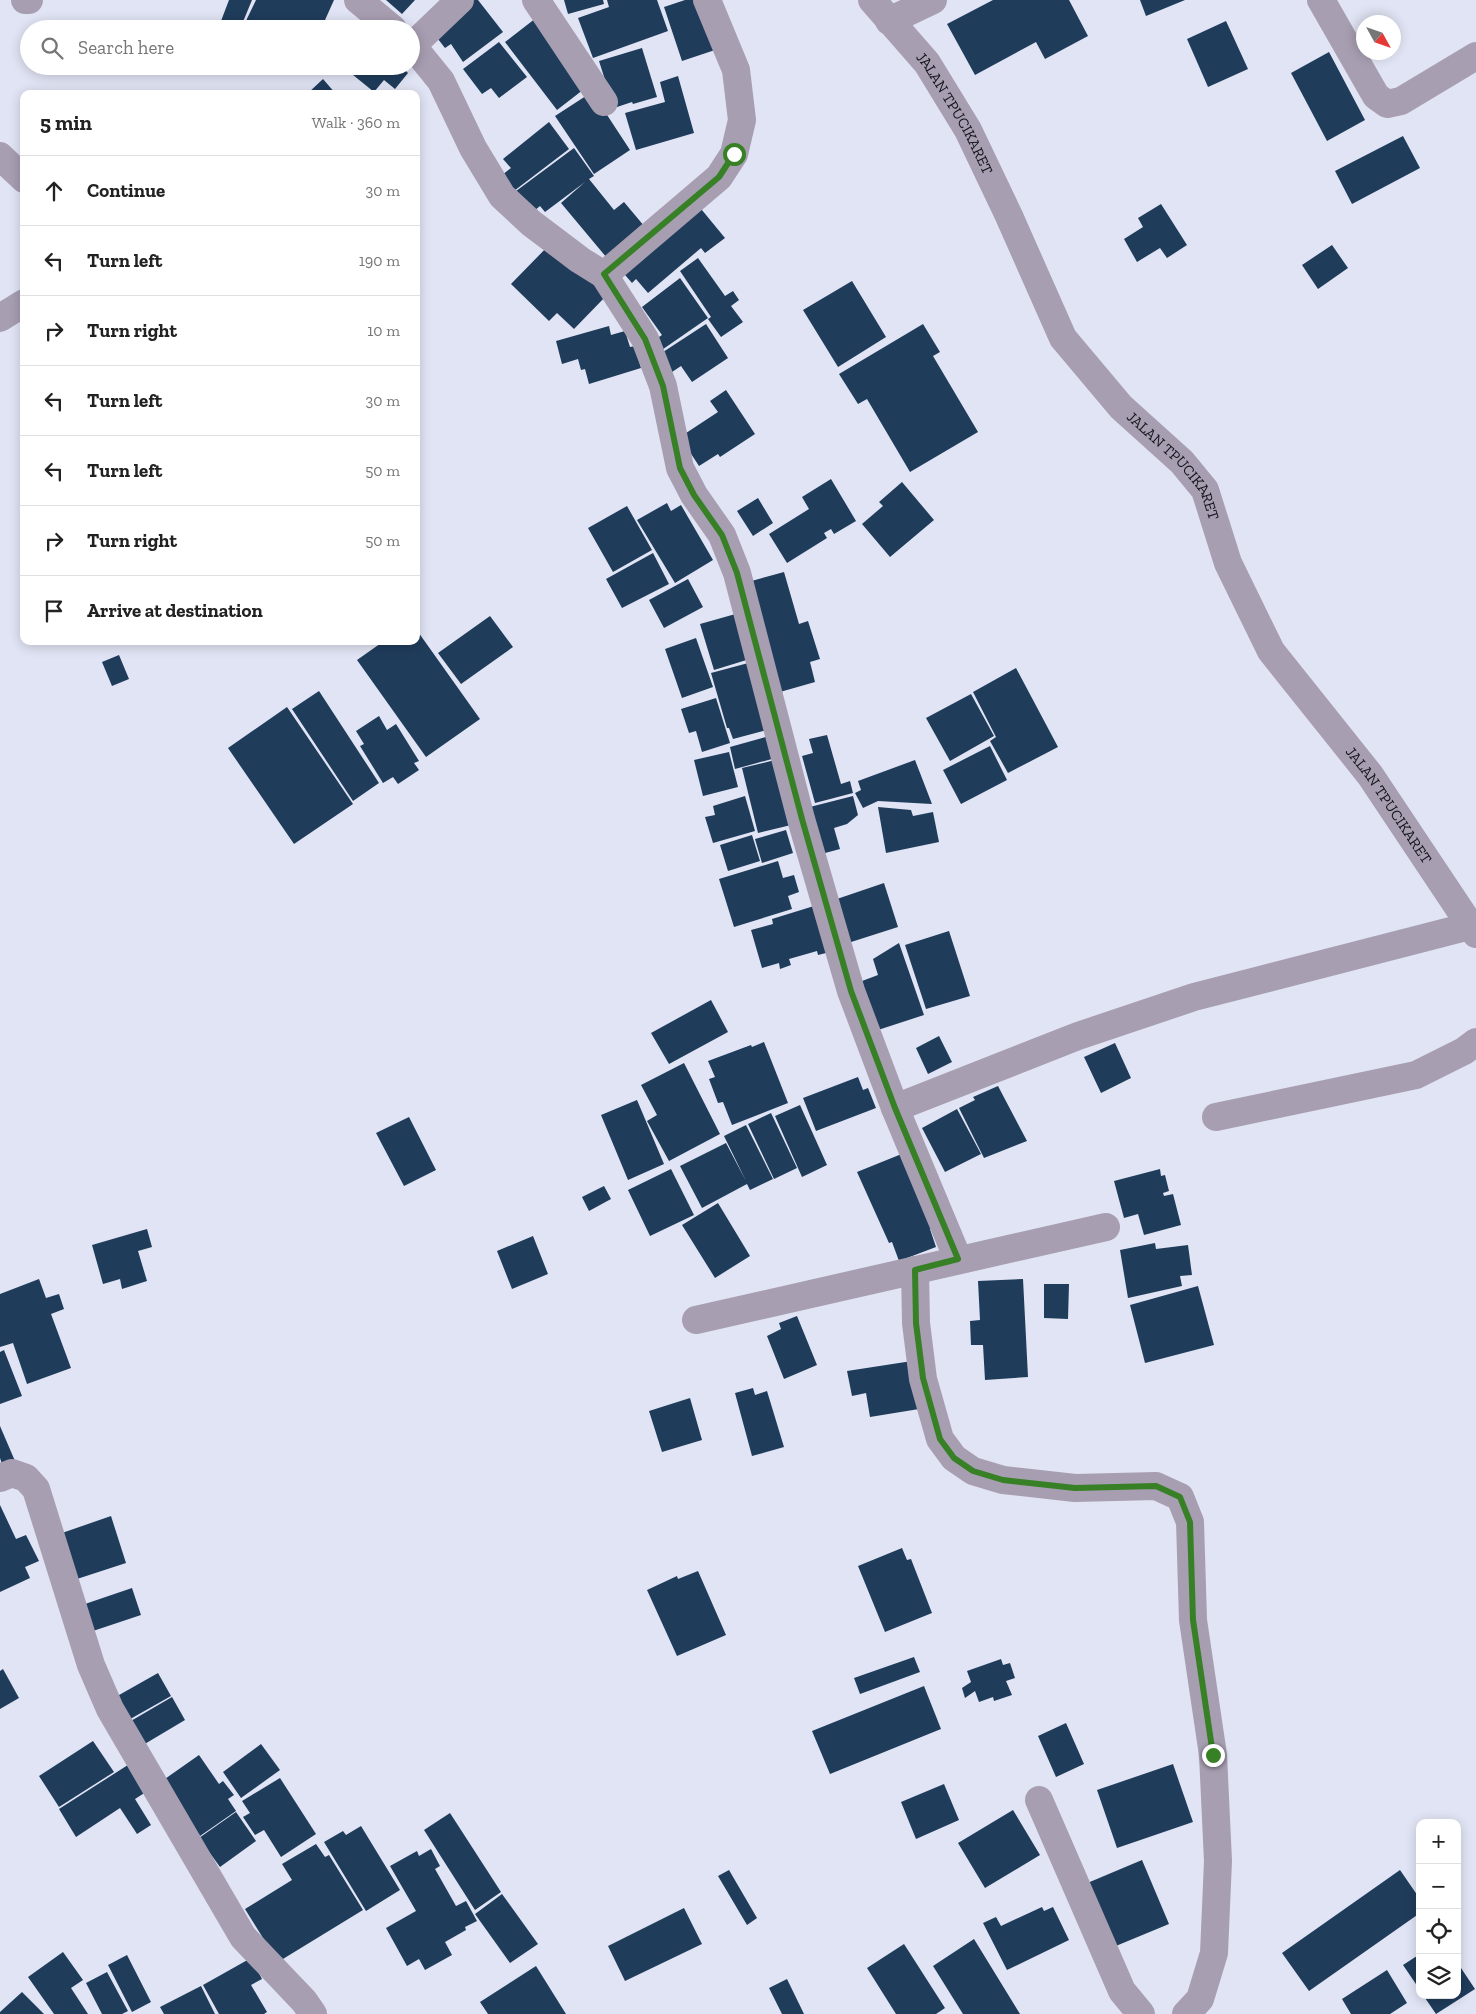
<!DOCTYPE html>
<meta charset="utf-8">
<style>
body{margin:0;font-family:"Zilla Slab",serif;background:#f6f6f6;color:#222}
.controls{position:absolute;right:15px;bottom:15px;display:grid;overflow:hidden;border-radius:10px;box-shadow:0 2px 12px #0003}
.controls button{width:45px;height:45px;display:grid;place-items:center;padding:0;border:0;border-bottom:1px solid #e0e0e0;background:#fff;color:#222;font:25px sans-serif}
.compass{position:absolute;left:1356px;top:15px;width:45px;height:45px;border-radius:50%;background:#fff;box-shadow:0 2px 12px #0003;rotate:130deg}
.stop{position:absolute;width:15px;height:15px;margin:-11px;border:4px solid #378026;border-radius:50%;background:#fff}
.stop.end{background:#378026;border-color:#fff;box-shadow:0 1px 5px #0008}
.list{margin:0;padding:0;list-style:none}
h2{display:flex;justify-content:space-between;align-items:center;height:65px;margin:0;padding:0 20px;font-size:21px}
h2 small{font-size:16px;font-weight:400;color:#767676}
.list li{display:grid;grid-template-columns:32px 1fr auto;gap:15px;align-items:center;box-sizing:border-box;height:70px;padding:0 20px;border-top:1px solid #e0e0e0}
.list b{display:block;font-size:19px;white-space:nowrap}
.list em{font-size:16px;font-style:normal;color:#767676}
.icon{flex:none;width:28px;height:28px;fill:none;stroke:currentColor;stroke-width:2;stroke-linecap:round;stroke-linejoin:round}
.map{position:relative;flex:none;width:1476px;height:2014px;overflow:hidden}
.search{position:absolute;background:#fff;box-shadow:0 2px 12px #0003;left:20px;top:20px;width:400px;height:55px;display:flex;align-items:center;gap:12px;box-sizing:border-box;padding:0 18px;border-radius:28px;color:#767676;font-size:19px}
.panel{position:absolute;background:#fff;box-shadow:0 2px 12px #0003;left:20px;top:90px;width:400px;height:555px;border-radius:10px}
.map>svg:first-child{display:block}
.building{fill:#1f3c5b}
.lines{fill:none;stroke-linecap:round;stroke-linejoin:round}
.minor{stroke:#a79eb1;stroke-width:28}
.route{stroke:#378026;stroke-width:6}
.labels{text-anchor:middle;stroke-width:5;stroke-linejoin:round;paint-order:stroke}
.street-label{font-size:15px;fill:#121218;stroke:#e1e4f4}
</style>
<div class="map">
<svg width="1476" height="2014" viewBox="0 0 1476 2014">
<rect width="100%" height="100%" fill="#e1e4f4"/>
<path class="building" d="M 229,0 L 252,0 L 240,29 L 221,21 Z
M 256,0 L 334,0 L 321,29 L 252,29 L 244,25 Z
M 386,0 L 415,0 L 402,14 Z
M 472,0 L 478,0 L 503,32 L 463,62 L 451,44 L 445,48 L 434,34 Z
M 564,0 L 603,0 L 604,4 L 568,14 Z
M 607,0 L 657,0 L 668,31 L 593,58 L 578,18 L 609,7 Z
M 685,0 L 698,0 L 715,50 L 682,61 L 664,7 Z
M 993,0 L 1069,0 L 1088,36 L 1045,59 L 1036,42 L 975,75 L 947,24 Z
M 1140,0 L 1185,0 L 1146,16 Z
M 536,18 L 588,86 L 557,110 L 505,42 Z
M 1226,21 L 1248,69 L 1208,87 L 1187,39 Z
M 499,42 L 527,77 L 499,98 L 491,88 L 482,94 L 463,69 Z
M 642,48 L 657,97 L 633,104 L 632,102 L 614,108 L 599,61 Z
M 1329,52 L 1365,120 L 1327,141 L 1291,73 Z
M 342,66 L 401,66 L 408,73 L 395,89 L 384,80 L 374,92 Z
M 678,76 L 694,133 L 636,150 L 625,113 L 665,102 L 660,82 Z
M 323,79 L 336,94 L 307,94 Z
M 592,92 L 630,150 L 594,174 L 555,116 Z
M 549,122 L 569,149 L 510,194 L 502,175 L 511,168 L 503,159 Z
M 1403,136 L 1420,168 L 1352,204 L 1335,171 Z
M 574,148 L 594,176 L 589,179 L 614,210 L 624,202 L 650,233 L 612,264 L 561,203 L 585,182 L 545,212 L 540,206 L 534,211 L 508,197 Z
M 697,204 L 725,238 L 705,253 L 701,248 L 648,293 L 636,279 L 632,283 L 619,268 Z
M 1161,204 L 1187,245 L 1167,258 L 1160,248 L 1137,262 L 1124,239 L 1143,227 L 1138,218 Z
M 552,242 L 607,295 L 574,329 L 557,313 L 549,321 L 511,284 Z
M 1332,245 L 1348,268 L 1318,289 L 1302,265 Z
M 698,258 L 725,296 L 733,291 L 739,300 L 731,306 L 743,322 L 721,337 L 708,319 L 711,317 L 680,271 Z
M 680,278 L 708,318 L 656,354 L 653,341 L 662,335 L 642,307 Z
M 852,281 L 886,337 L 838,367 L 803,310 Z
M 706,324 L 728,358 L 692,382 L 681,366 L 672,372 L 660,354 Z
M 923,324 L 940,352 L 933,356 L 978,432 L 910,472 L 867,399 L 858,404 L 839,374 Z
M 609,326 L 611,335 L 625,331 L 630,347 L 635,346 L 641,368 L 589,384 L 585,369 L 581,370 L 578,359 L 562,364 L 556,341 Z
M 726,390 L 755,434 L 720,457 L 718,454 L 699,466 L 680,437 L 718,412 L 710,401 Z
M 831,479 L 856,521 L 834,534 L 831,529 L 824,533 L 827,538 L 787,563 L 769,534 L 809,509 L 802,497 Z
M 902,482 L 934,520 L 890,557 L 862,524 L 883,506 L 879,502 Z
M 758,498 L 773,523 L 753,536 L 737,511 Z
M 667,503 L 671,511 L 681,505 L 713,560 L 675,583 L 637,520 Z
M 627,506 L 652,550 L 613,572 L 588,528 Z
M 653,553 L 669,584 L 622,608 L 606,579 Z
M 784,572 L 799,624 L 808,621 L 820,659 L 810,662 L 815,682 L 780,692 L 748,582 Z
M 688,579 L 703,607 L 664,628 L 649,600 Z
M 739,613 L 753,658 L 714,670 L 700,624 Z
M 490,616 L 513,647 L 461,684 L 438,653 Z
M 416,629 L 480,719 L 426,757 L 357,660 L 384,641 L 416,641 Z
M 696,638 L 713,687 L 682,698 L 665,649 Z
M 119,655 L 129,679 L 112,686 L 102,662 Z
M 752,662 L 771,729 L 733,739 L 729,728 L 727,728 L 711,673 Z
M 1016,668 L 1058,747 L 1008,773 L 990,741 L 996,737 L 973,692 Z
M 319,691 L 379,783 L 353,801 L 292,709 Z
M 971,694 L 994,736 L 950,761 L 926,718 Z
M 716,698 L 730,743 L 702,752 L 696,731 L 689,733 L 681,709 Z
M 287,707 L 353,804 L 294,844 L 228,748 Z
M 379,716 L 387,730 L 396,724 L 419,761 L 414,763 L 419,770 L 398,784 L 393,777 L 383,783 L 360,746 L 364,744 L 356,731 Z
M 773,735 L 779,757 L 735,769 L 730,747 Z
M 827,735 L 841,784 L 850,781 L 853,793 L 815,803 L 802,756 L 813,753 L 809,739 Z
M 990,746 L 1007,780 L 961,804 L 943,770 Z
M 729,752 L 738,787 L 703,796 L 694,760 Z
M 779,759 L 791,825 L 758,833 L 742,768 Z
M 915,760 L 932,804 L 878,801 L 863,808 L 855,793 L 861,790 L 858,781 Z
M 745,796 L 755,831 L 713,843 L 705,817 L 715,815 L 713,806 Z
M 853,796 L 858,815 L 847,824 L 834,828 L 840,849 L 814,856 L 802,809 Z
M 878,807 L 911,810 L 913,816 L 933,812 L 939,842 L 886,853 Z
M 786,830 L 793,853 L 762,863 L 755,839 Z
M 752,835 L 760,861 L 728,871 L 720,845 Z
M 778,861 L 783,878 L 794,875 L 799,892 L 788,896 L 792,909 L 734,927 L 719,879 Z
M 884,883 L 898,927 L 848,943 L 834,900 Z
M 814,906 L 834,951 L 818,955 L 817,951 L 789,959 L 791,965 L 780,969 L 779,963 L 762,968 L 751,930 L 773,924 L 772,919 Z
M 949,931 L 970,996 L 926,1009 L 905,945 Z
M 899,943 L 924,1015 L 878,1030 L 862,981 L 878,975 L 873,959 Z
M 711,1000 L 728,1032 L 669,1064 L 651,1033 Z
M 939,1036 L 952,1062 L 928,1074 L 916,1048 Z
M 764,1042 L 788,1103 L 732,1125 L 723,1102 L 718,1103 L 709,1079 L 715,1077 L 708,1061 L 751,1045 L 752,1047 Z
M 1115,1043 L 1131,1078 L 1101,1093 L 1084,1057 Z
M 684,1063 L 720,1134 L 669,1161 L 647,1121 L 657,1115 L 641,1085 Z
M 858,1077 L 863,1090 L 868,1088 L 876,1108 L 816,1131 L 803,1098 Z
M 998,1086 L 1027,1141 L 984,1158 L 959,1108 L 975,1100 L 973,1097 Z
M 637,1100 L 664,1164 L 628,1180 L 601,1115 Z
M 800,1105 L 827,1165 L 802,1177 L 775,1116 Z
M 957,1109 L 981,1154 L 945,1172 L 922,1128 Z
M 771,1113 L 797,1168 L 774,1179 L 748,1124 Z
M 409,1117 L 436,1170 L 404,1186 L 376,1133 Z
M 746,1125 L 773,1179 L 750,1190 L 747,1184 L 702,1208 L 680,1166 L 726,1143 L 746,1181 L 724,1136 Z
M 904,1153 L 933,1228 L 930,1229 L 936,1247 L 899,1261 L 892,1242 L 889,1243 L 857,1172 Z
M 671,1169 L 694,1215 L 650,1236 L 628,1190 Z
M 1160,1169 L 1161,1176 L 1165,1175 L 1169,1191 L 1163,1193 L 1164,1196 L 1173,1194 L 1181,1225 L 1144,1235 L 1138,1214 L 1124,1218 L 1114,1181 Z
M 604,1186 L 611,1199 L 589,1211 L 582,1197 Z
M 718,1203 L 750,1256 L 715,1278 L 682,1225 Z
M 147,1229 L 152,1247 L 138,1251 L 147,1281 L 122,1289 L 120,1279 L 103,1284 L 92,1245 Z
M 533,1236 L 548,1274 L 512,1289 L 497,1251 Z
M 1155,1243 L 1156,1249 L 1188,1245 L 1192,1275 L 1180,1276 L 1182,1286 L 1128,1298 L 1120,1250 Z
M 39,1279 L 46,1298 L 59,1294 L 64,1309 L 51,1314 L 71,1368 L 27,1384 L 13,1343 L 0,1347 L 0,1294 Z
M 1023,1279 L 1028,1377 L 985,1380 L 983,1345 L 971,1345 L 970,1321 L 980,1320 L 978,1281 Z
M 1044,1284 L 1069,1284 L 1068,1319 L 1044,1318 Z
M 1198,1286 L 1214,1345 L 1145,1363 L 1130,1305 Z
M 797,1316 L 817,1365 L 784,1379 L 767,1336 L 781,1329 L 779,1323 Z
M 4,1350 L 22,1396 L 0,1404 L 0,1352 Z
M 912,1361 L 919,1409 L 870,1417 L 866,1393 L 852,1396 L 847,1371 Z
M 753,1388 L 755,1395 L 767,1391 L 784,1447 L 752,1456 L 735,1393 Z
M 690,1398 L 702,1440 L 662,1452 L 649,1411 Z
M 0,1426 L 15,1461 L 3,1467 L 0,1458 Z
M 0,1505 L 16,1539 L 26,1535 L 39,1561 L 25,1567 L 30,1578 L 0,1592 Z
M 111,1516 L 126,1563 L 77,1579 L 62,1533 Z
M 902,1548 L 907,1560 L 911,1559 L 932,1613 L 885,1632 L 858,1566 Z
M 698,1571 L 726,1635 L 677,1656 L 647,1590 L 677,1576 L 678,1579 Z
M 132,1588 L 141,1615 L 93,1631 L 85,1604 Z
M 914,1657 L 920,1672 L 860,1694 L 854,1678 Z
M 1001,1659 L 1003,1665 L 1010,1663 L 1015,1678 L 1006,1681 L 1012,1695 L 994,1701 L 993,1697 L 979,1702 L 975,1691 L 965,1698 L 962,1688 L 971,1682 L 967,1671 Z
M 3,1669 L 19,1698 L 0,1709 L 0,1671 Z
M 158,1673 L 171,1696 L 125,1722 L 112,1699 Z
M 924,1686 L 941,1729 L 830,1774 L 812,1731 Z
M 172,1697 L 185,1720 L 138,1748 L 124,1725 Z
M 1066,1723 L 1084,1764 L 1056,1777 L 1038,1736 Z
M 93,1741 L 114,1772 L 59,1807 L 39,1776 Z
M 261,1744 L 280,1770 L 241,1798 L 223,1772 Z
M 199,1755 L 219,1784 L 223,1781 L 234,1795 L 228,1799 L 236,1811 L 200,1836 L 162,1781 Z
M 131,1763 L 149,1790 L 135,1799 L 151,1825 L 137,1834 L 120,1808 L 76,1837 L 59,1809 Z
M 1173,1764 L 1193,1822 L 1117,1848 L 1097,1790 Z
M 280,1778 L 316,1834 L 281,1857 L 264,1830 L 255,1835 L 243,1817 L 250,1813 L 242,1801 Z
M 944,1784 L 959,1820 L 916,1839 L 901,1802 Z
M 1013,1810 L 1040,1855 L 985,1888 L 958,1843 Z
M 236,1812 L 256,1841 L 220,1867 L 199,1838 Z
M 450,1813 L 501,1892 L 475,1910 L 424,1830 Z
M 361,1826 L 400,1890 L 366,1911 L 324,1842 L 343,1831 L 346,1835 Z
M 316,1844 L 325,1857 L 329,1855 L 363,1910 L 278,1962 L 245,1909 L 292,1880 L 282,1864 Z
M 431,1849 L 440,1866 L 435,1869 L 456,1906 L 466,1901 L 477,1921 L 465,1927 L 466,1930 L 445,1942 L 452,1955 L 425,1970 L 419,1959 L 407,1966 L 386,1928 L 416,1911 L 390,1866 L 417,1851 L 419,1856 Z
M 1142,1860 L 1169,1924 L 1111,1948 L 1085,1884 Z
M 729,1870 L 757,1918 L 747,1925 L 718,1876 Z
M 1400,1870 L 1420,1899 L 1420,1913 L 1309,1991 L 1282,1953 Z
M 502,1894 L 538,1944 L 510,1963 L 475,1914 Z
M 1042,1907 L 1044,1911 L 1053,1907 L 1069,1940 L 1007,1970 L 983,1923 L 996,1917 L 1001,1926 Z
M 684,1908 L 702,1944 L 625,1981 L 608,1946 Z
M 974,1939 L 1020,2014 L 963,2014 L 933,1966 Z
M 904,1944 L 945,2008 L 936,2014 L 896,2014 L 867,1968 Z
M 63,1952 L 83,1980 L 71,1988 L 88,2014 L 54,2014 L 28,1977 Z
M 1420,1954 L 1420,1990 L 1403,1965 Z
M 127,1955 L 151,2002 L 132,2012 L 108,1965 Z
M 251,1958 L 262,1979 L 251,1985 L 267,2012 L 264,2014 L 219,2014 L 203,1985 Z
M 1457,1962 L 1475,1989 L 1436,2014 L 1423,1995 L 1457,1995 Z
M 536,1966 L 566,2014 L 488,2014 L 480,2002 Z
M 1387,1970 L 1407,2003 L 1390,2014 L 1351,2014 L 1342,1999 Z
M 107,1972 L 128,2011 L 122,2014 L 102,2014 L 86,1983 Z
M 787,1979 L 804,2014 L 782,2014 L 769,1988 Z
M 201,1986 L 215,2014 L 164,2014 L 160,2007 Z
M 22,1992 L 44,2014 L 0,2014 L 0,2012 Z"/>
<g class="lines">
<g class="minor">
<path d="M 25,0 L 29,0"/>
<path d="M 358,0 L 393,29"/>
<path d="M 536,0 L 604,102"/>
<path id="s1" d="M 872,0 L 927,63 L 968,130 L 1009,216 L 1063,338 L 1121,407 L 1182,462 L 1205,490 L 1228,563 L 1271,651 L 1370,775 L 1476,934"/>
<path d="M 1321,0 L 1376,96 L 1387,104 L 1401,101 L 1476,56"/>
<path d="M 889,21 L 933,0"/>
<path d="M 411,44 L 441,81 L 473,148 L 502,196 L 531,223 L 580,260 L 604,275 L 645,339 L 663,386 L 680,468 L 694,495 L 722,535 L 737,573 L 801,819 L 851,991 L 895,1108 L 958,1259"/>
<path d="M 413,45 L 460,0"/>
<path d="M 0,156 L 24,179"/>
<path d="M 604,275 L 719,177 L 734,154 L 742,120 L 736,70 L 707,0"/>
<path d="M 0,318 L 24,303"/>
<path d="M 895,1108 L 1078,1036 L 1194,997 L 1470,926"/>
<path d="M 1216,1117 L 1416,1075 L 1464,1051 L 1476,1042"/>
<path d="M 915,1270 L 916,1323 L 923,1379 L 940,1439 L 954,1458 L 973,1471 L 1003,1480 L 1075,1488 L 1156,1486 L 1180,1497 L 1190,1522 L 1193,1620 L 1213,1755 L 1218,1861 L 1214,1953 L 1200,1999 L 1186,2014"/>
<path d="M 696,1320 L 1106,1227"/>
<path d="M 0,1478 L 12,1473 L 26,1478 L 36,1489 L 91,1665 L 110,1709 L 243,1937 L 304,2001 L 313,2014"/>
<path d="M 1039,1800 L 1122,1991 L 1141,2014"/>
</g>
</g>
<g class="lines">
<path class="route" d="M 734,154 L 719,177 L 604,274 L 645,339 L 663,386 L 680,468 L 694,495 L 722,535 L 737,573 L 802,819 L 851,991 L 895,1108 L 958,1259 L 915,1270 L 916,1323 L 923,1378 L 940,1439 L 954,1458 L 973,1471 L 1003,1480 L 1075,1488 L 1156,1486 L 1180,1497 L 1190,1522 L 1193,1620 L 1213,1755"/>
</g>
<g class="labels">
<g class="street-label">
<text dy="5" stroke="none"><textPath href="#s1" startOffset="141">JALAN TPUCIKARET</textPath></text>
<text dy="5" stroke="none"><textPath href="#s1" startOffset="561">JALAN TPUCIKARET</textPath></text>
<text dy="5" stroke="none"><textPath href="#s1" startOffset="968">JALAN TPUCIKARET</textPath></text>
</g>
</g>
</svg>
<div class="controls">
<button>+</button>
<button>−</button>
<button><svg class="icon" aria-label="locate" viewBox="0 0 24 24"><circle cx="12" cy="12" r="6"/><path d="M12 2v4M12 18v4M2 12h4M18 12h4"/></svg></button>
<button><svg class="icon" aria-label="layers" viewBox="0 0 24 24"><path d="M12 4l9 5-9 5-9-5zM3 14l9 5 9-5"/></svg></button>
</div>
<svg class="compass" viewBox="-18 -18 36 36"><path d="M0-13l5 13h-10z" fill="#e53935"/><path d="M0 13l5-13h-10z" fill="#767676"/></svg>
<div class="stop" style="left:734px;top:154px"></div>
<div class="stop end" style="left:1213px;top:1755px"></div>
<div class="search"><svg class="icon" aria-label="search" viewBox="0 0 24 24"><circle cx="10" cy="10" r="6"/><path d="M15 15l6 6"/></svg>Search here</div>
<section class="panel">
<h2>5 min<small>Walk · 360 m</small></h2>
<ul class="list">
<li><svg class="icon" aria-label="ahead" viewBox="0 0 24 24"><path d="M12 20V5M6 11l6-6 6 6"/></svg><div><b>Continue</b></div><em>30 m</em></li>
<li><svg class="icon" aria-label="left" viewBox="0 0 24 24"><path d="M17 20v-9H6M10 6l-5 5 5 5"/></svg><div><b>Turn left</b></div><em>190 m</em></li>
<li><svg class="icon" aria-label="right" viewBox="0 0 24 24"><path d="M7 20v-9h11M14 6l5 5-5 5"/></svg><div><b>Turn right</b></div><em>10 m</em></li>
<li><svg class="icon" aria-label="left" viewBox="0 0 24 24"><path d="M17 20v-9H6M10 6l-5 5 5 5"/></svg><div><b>Turn left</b></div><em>30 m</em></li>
<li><svg class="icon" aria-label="left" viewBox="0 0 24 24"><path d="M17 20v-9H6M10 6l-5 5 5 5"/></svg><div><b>Turn left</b></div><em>50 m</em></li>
<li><svg class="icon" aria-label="right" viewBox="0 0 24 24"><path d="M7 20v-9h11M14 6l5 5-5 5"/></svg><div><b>Turn right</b></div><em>50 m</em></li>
<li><svg class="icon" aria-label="arrive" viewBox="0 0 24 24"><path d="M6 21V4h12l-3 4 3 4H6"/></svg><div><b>Arrive at destination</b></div></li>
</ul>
</section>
</div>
